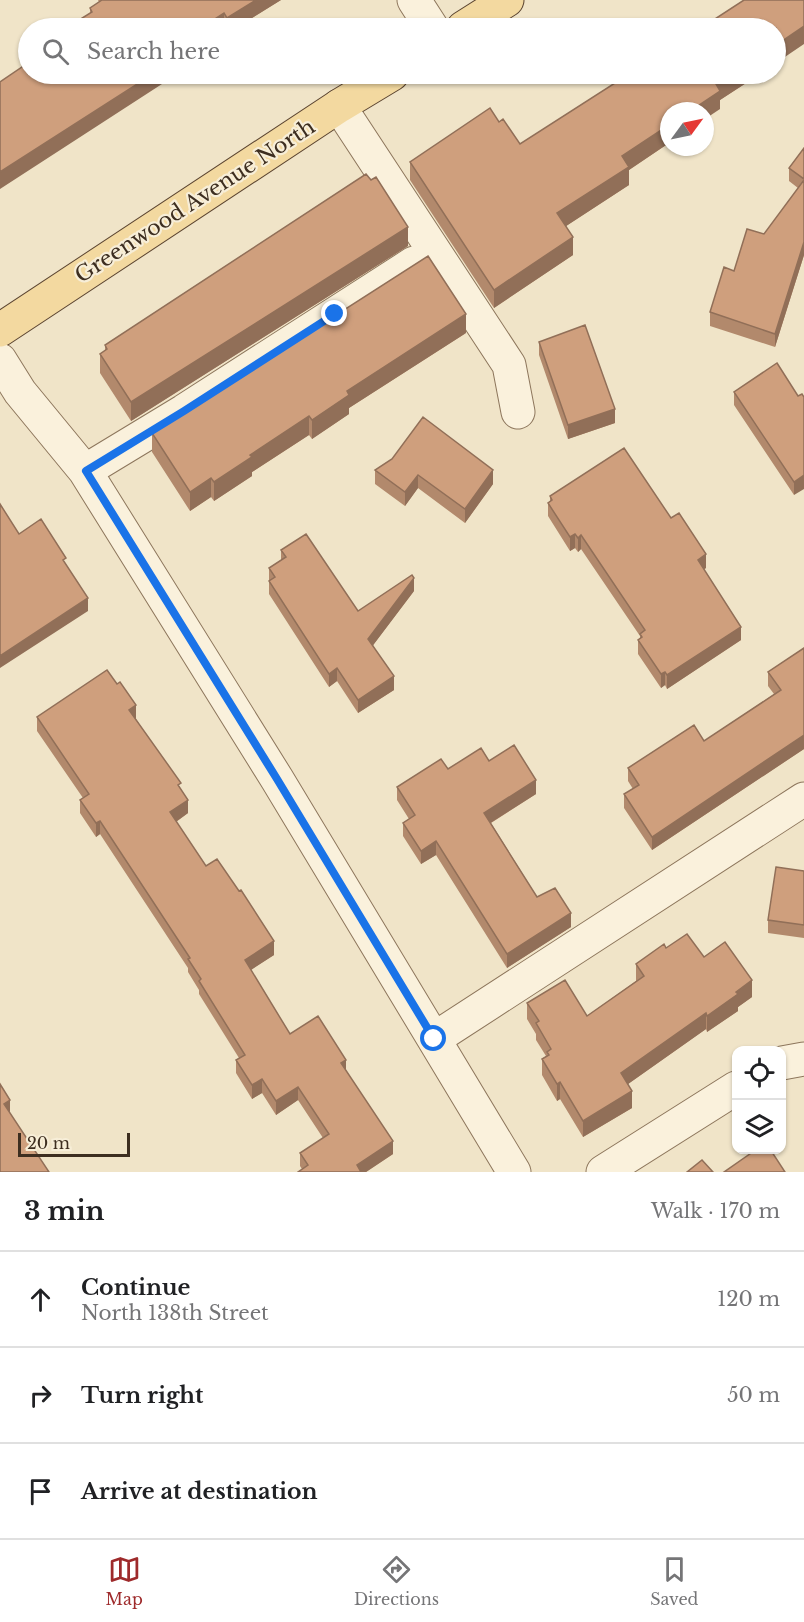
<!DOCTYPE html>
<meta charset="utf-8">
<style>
body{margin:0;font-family:"Libre Baskerville",serif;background:#f6f6f6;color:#202124}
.controls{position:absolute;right:18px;bottom:18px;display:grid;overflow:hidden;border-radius:12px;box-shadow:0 2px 4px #0004}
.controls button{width:54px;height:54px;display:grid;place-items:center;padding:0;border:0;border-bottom:2px solid #e0e0e0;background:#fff;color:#202124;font:30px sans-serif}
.compass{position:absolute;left:660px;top:102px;width:54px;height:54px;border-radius:50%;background:#fff;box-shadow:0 2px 4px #0004;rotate:57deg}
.scale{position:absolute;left:18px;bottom:15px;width:112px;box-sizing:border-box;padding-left:6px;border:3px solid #3d2e20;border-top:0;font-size:16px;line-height:21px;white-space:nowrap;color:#3d2e20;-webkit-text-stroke:4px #f7eed8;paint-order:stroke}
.stop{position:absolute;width:18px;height:18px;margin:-14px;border:4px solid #1a73e8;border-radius:50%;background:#fff}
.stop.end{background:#1a73e8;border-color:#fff;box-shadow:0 2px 6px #0008}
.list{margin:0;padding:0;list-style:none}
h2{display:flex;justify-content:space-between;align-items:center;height:78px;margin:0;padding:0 24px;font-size:26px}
h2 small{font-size:20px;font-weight:400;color:#757577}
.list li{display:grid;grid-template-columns:39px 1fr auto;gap:18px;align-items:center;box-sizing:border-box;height:96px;padding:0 24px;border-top:2px solid #e0e0e0}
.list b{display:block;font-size:22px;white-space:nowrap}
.list p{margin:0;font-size:20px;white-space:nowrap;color:#757577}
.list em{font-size:20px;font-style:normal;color:#757577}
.icon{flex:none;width:33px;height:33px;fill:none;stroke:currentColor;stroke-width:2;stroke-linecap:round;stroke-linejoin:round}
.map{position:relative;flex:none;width:804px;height:1172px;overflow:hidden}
.search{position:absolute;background:#fff;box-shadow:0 2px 4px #0004;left:18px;right:18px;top:18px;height:66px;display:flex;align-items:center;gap:15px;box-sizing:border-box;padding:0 21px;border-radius:33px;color:#757577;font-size:22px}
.sheet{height:366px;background:#fff}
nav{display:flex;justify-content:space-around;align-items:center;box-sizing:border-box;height:84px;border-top:2px solid #e0e0e0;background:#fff;font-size:16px;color:#757577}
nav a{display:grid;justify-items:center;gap:3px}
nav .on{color:#9e2a2b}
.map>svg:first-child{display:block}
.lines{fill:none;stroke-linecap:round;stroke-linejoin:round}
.minor-casing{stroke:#8d765c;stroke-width:35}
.major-casing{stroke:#5b4430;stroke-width:35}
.minor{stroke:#faf1dc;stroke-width:33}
.major{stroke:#f3d9a0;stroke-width:33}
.wall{fill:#b2896c}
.shaded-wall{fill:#916f58}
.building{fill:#cf9f7d;stroke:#916f58;stroke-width:1.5}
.route{stroke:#1a73e8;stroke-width:8}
.labels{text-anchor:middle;stroke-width:4.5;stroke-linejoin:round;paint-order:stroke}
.street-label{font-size:21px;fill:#3d2e20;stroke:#f7eed8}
</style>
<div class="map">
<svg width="804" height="1172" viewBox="0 0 804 1172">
<rect width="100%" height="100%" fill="#f0e4c8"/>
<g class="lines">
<g class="minor-casing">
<path id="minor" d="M 414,0 L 432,28
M 339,106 L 509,365 L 518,412
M 0,360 L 20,392 L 85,471 L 277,779 L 514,1172
M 85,471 L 184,411 L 414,263
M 434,1039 L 804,799
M 782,1063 L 804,1059
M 603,1172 L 736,1088"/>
</g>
<g class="major-casing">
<path id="major" d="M 463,28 L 507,0
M 0,330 L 339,106 L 392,74"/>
</g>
<use href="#minor" class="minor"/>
<use href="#major" class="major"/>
</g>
<path class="wall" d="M 98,0 L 281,0 L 236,28 L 79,28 L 79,20 L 90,13 L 90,8 L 99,2 Z
M 629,74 L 760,74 L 720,100 L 720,109 L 669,111 L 669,143 L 629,170 L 629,185 L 566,226 L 573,255 L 494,308 L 410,180 L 410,162 L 499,122 L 520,144 Z
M 804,148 L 804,255 L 775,347 L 710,326 L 710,312 L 734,271 L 764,234 L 798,188 L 789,181 L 789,168 Z
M 408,246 L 131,421 L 100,373 L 100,354 L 105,351 L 105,345 Z
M 466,333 L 349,408 L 349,414 L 312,439 L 309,435 L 252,472 L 252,476 L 214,501 L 211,497 L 190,511 L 152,452 L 152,433 Z
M 539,342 L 615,423 L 568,439 L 539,355 Z
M 734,392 L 798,396 L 794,495 L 734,405 Z
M 375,470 L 493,484 L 465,523 L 418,488 L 405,506 L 375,484 Z
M 550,496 L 671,518 L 706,568 L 704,569 L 741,640 L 667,689 L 665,685 L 661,688 L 638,654 L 638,640 L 640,639 L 640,636 L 581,549 L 578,552 L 575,548 L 570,551 L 548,516 L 548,503 L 550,501 Z
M 281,550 L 358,611 L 414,591 L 373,645 L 394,690 L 358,713 L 337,681 L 329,687 L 269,594 L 269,568 L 281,560 Z
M 804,648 L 804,749 L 652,850 L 624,808 L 624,794 L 633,789 L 628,781 L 628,768 L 704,741 L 774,694 L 768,686 L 768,672 Z
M 37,717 L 136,719 L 181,789 L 188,813 L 176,822 L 206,866 L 274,955 L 250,970 L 290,1034 L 346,1070 L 393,1154 L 366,1172 L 298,1172 L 302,1169 L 300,1166 L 300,1153 L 323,1138 L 298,1100 L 276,1115 L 262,1093 L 252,1099 L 236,1073 L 236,1060 L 239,1058 L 199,994 L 199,990 L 188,972 L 188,968 L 100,834 L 96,837 L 80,813 L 80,800 L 83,798 L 37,731 Z
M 489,761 L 536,794 L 491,823 L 537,897 L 571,927 L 507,968 L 436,855 L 421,864 L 403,836 L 403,823 L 409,819 L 397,800 L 397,787 L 448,769 Z
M 804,871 L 804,938 L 768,933 L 768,920 Z
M 666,948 L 704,957 L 752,997 L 738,1007 L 738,1011 L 707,1032 L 706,1029 L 628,1084 L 632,1108 L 583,1137 L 560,1099 L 557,1101 L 542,1075 L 542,1059 L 546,1056 L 536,1040 L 536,1034 L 527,1019 L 527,1003 L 587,1016 L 636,981 L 636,964 Z"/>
<path class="shaded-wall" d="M 256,0 L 281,0 L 236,28 L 227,28 L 227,18 Z
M 224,13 L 224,28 L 201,28 Z
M 804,26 L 804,44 L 776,63 L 776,45 Z
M 153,74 L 162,74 L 162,84 L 0,189 L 0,172 Z
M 733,74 L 760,74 L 720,100 L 720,109 L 705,119 L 705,111 L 690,111 L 716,84 Z
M 669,125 L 669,143 L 629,170 L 629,185 L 557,232 L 557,213 L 622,156 Z
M 408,227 L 408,246 L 131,421 L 131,402 Z
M 573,237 L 573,255 L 494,308 L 494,290 Z
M 804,242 L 804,255 L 775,347 L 775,334 Z
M 466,314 L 466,333 L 349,408 L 349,414 L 312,439 L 312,420 L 347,391 Z
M 615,409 L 615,423 L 568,439 L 568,425 Z
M 309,416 L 309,435 L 252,472 L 252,476 L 214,501 L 214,482 L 250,455 Z
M 493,470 L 493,484 L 465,523 L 465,509 Z
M 418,475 L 418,488 L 405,506 L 405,492 Z
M 804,475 L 804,489 L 794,495 L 794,482 Z
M 211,478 L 211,497 L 190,511 L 190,492 Z
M 575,534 L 575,548 L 570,551 L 570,537 Z
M 581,535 L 581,549 L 578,552 L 578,538 Z
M 706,554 L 706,568 L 698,573 L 698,560 Z
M 414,578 L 414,591 L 368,652 L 368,639 Z
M 88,598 L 88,611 L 0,668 L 0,656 Z
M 741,627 L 741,640 L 667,689 L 667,675 Z
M 337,668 L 337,681 L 329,687 L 329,674 Z
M 665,672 L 665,685 L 661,688 L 661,674 Z
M 394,676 L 394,690 L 358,713 L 358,700 Z
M 136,705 L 136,719 L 129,723 L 129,710 Z
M 804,735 L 804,749 L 652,850 L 652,837 Z
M 536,780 L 536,794 L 484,827 L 484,813 Z
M 188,800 L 188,813 L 170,826 L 170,812 Z
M 100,821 L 100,834 L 96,837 L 96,823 Z
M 436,841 L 436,855 L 421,864 L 421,851 Z
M 571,913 L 571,927 L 507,968 L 507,954 Z
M 274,941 L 274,955 L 245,974 L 245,960 Z
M 752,980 L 752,997 L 738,1007 L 738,1011 L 707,1032 L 707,1016 L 736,992 Z
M 706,1013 L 706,1029 L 621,1089 L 621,1073 Z
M 346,1060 L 346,1074 L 341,1063 Z
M 262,1079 L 262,1093 L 252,1099 L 252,1085 Z
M 560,1082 L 560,1099 L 557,1101 L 557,1084 Z
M 298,1087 L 298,1100 L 276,1115 L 276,1101 Z
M 632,1091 L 632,1108 L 583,1137 L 583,1121 Z
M 10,1100 L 10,1113 L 4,1104 Z
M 393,1141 L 393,1154 L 366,1172 L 357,1172 L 357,1165 Z"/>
<path class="building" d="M 102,0 L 256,0 L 227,18 L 224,13 L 201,28 L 82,28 L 84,27 L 79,20 L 92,12 L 90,8 Z
M 744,0 L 804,0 L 804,26 L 776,45 L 776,28 L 701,28 Z
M 28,63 L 28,74 L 153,74 L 0,172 L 0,82 Z
M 629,74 L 733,74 L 716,84 L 720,91 L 690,111 L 669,111 L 669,125 L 622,156 L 629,167 L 557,213 L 573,237 L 494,290 L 410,162 L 490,108 L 499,122 L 503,119 L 520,144 Z
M 804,148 L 804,179 L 789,168 Z
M 366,174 L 371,180 L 376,177 L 408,227 L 131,402 L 100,354 L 107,349 L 105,345 Z
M 804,180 L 804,242 L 775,334 L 710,312 L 724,267 L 734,271 L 747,229 L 764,234 Z
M 428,256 L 466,314 L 347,391 L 349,395 L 312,420 L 309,416 L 250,455 L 252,457 L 214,482 L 211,478 L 190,492 L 152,433 Z
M 585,325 L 615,409 L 568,425 L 539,342 Z
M 777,363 L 798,396 L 802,394 L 804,397 L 804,475 L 794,482 L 734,392 Z
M 423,417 L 493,470 L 465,509 L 418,475 L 405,492 L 375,470 L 392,459 Z
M 624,448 L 671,518 L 679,513 L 706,554 L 698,560 L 741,627 L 667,675 L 665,672 L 661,674 L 638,640 L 642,637 L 640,634 L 645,630 L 581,535 L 578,538 L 575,534 L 570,537 L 548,503 L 552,500 L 550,496 Z
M 0,504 L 19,534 L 41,519 L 66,558 L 63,560 L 88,598 L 0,656 Z
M 306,534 L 358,611 L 412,575 L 414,578 L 368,639 L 394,676 L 358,700 L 337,668 L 329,674 L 269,581 L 275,577 L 269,568 L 286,557 L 281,550 Z
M 804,648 L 804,735 L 652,837 L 624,794 L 639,785 L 628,768 L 694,725 L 704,741 L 781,690 L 768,672 Z
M 107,670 L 117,684 L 120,682 L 136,705 L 129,710 L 181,783 L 178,785 L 188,800 L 170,812 L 206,866 L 217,859 L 239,891 L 241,890 L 274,941 L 245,960 L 290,1034 L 318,1016 L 346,1060 L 341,1063 L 393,1141 L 357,1165 L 361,1172 L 298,1172 L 308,1165 L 300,1153 L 329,1134 L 298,1087 L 276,1101 L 262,1079 L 252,1085 L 236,1060 L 245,1055 L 199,981 L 201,979 L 188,959 L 190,958 L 100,821 L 96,823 L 80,800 L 89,794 L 37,717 Z
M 514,745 L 536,780 L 484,813 L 537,897 L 555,888 L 571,913 L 507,954 L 436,841 L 421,851 L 403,823 L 415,815 L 397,787 L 441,759 L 448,769 L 481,748 L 489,761 Z
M 776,867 L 804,871 L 804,925 L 768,920 Z
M 687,934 L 704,957 L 725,942 L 752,980 L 736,992 L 738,994 L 707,1016 L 706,1013 L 621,1073 L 632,1091 L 583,1121 L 560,1082 L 557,1084 L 542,1059 L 549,1055 L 547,1052 L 551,1049 L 536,1023 L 539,1021 L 527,1003 L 565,980 L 587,1016 L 644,976 L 636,964 L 664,944 L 666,948 Z
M 0,1084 L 10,1100 L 4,1104 L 49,1172 L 0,1172 Z
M 757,1149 L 770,1149 L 785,1172 L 724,1172 Z
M 702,1160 L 713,1172 L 687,1172 Z"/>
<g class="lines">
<path class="route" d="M 335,314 L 184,411 L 86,471 L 277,779 L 434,1039"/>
</g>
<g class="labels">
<g class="street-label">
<text transform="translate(195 201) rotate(-33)" y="7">Greenwood Avenue North</text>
</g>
</g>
</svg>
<div class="controls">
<button><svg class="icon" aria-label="locate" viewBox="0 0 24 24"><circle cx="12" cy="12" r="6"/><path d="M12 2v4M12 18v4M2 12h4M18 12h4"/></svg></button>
<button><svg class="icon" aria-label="layers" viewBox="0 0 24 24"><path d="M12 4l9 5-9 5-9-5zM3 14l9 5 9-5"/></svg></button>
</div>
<svg class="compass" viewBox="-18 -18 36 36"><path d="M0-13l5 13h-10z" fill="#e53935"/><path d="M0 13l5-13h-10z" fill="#757577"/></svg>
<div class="scale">20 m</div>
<div class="stop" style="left:434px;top:1039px"></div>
<div class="stop end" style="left:335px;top:314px"></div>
<div class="search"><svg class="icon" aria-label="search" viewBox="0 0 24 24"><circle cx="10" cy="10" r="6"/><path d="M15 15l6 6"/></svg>Search here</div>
</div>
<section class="sheet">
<h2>3 min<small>Walk · 170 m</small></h2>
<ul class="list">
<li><svg class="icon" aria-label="ahead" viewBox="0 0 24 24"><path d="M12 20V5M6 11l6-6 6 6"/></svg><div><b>Continue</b><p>North 138th Street</p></div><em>120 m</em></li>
<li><svg class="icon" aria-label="right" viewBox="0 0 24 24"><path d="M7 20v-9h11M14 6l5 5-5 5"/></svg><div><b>Turn right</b></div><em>50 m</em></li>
<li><svg class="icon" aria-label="arrive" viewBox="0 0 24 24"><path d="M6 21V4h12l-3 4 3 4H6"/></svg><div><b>Arrive at destination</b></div></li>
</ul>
</section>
<nav>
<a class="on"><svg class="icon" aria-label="map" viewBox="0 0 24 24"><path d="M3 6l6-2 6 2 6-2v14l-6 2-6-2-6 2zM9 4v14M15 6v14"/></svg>Map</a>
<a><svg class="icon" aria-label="directions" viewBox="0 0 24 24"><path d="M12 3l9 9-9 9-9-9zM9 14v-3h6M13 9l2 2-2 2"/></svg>Directions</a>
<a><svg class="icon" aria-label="saved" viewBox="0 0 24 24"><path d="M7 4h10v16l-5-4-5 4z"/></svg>Saved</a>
</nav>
